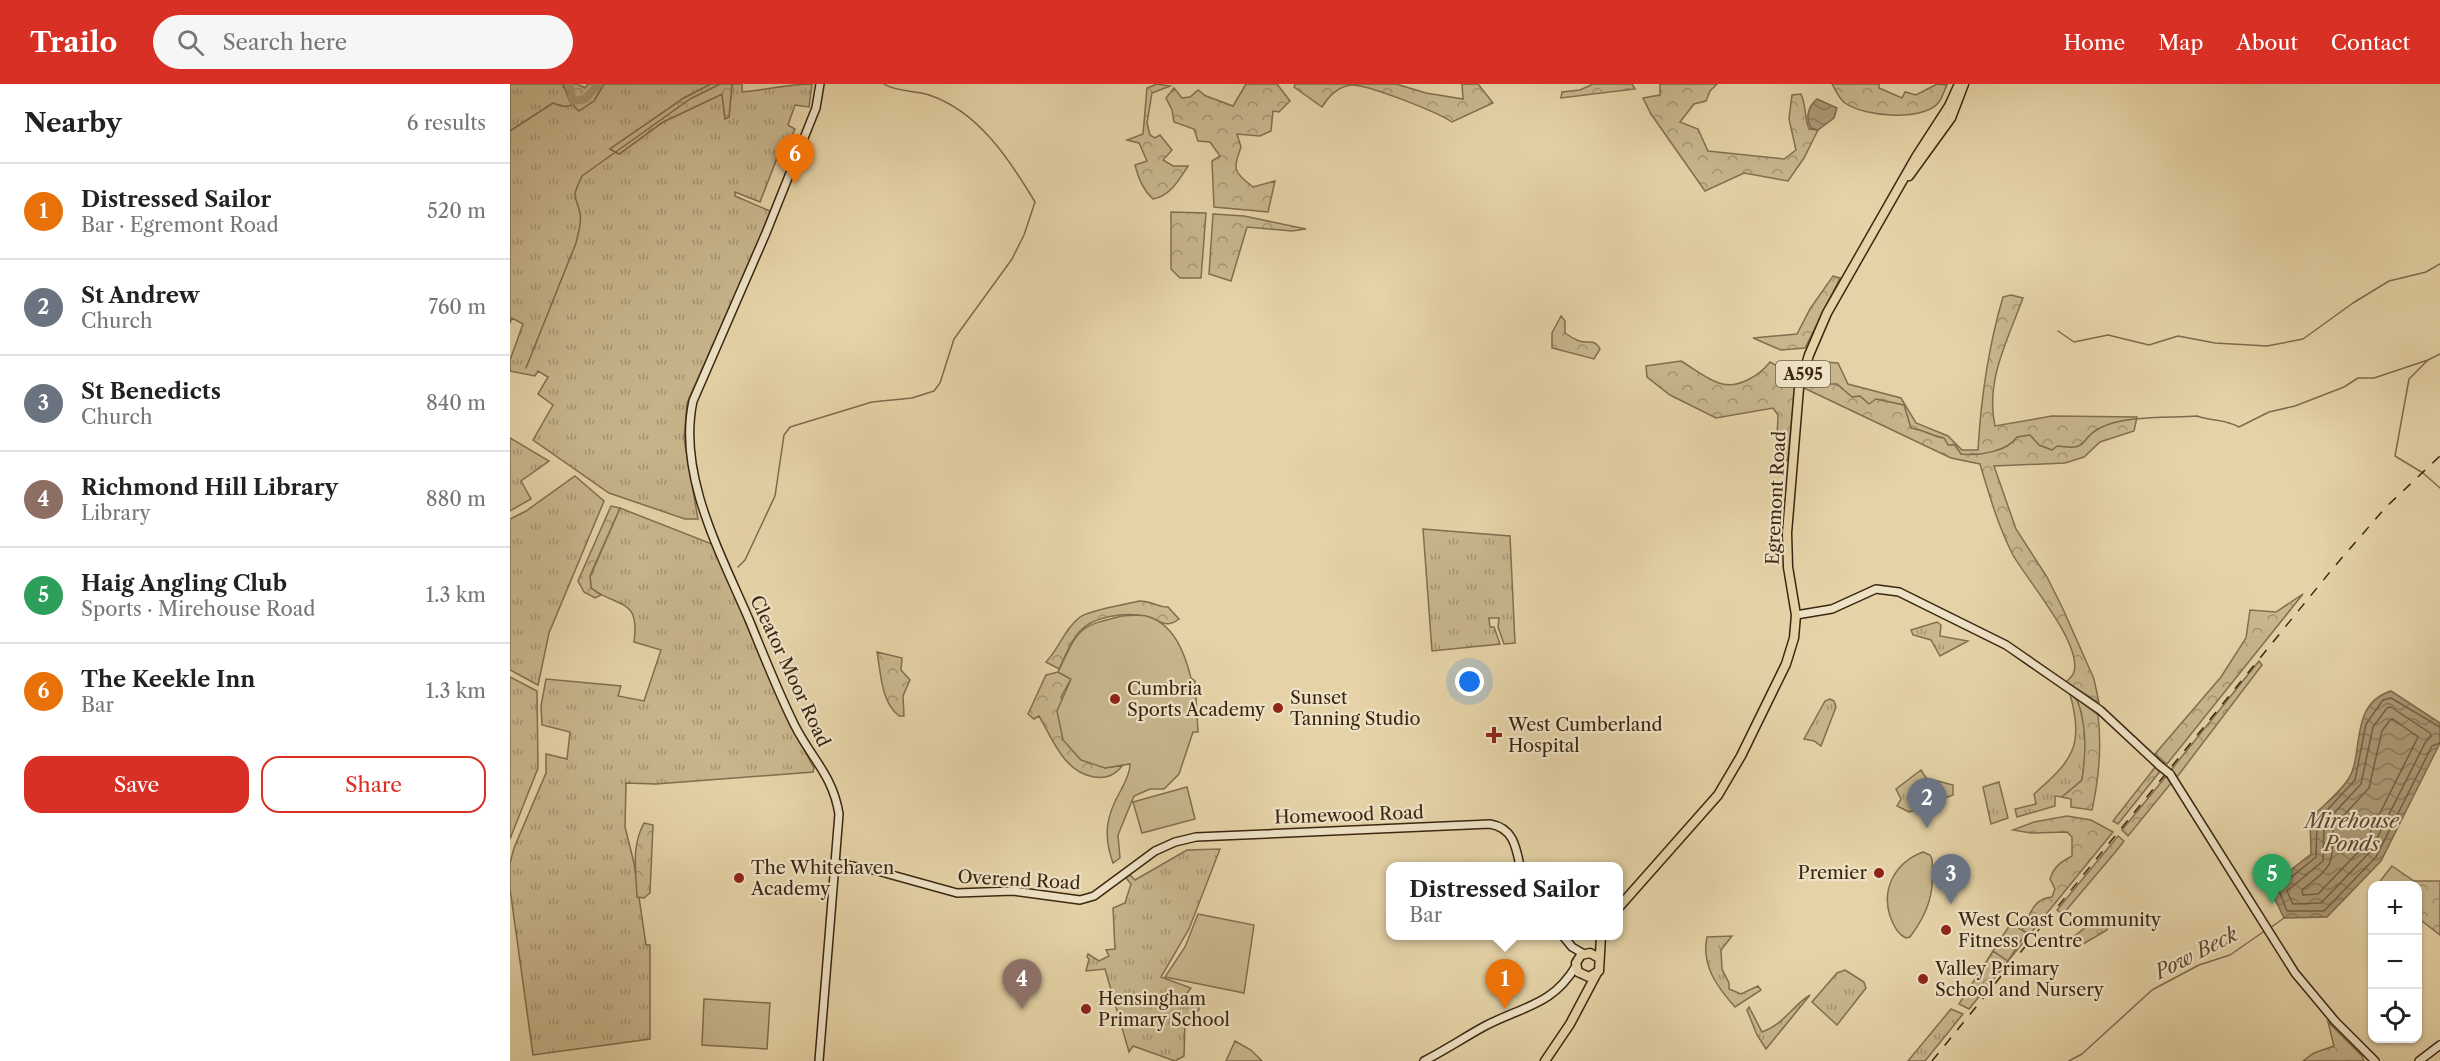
<!DOCTYPE html>
<meta charset="utf-8">
<style>
body{margin:0;font-family:"Libre Caslon Text",serif;background:#f6f6f6;color:#222}
.controls{position:absolute;right:18px;bottom:18px;display:grid;overflow:hidden;border-radius:12px;box-shadow:0 2px 4px #0004}
.controls button{width:54px;height:54px;display:grid;place-items:center;padding:0;border:0;border-bottom:2px solid #e0e0e0;background:#fff;color:#222;font:30px sans-serif}
.you{position:absolute;left:960px;top:598px;width:21px;height:21px;margin:-15px;border:4px solid #fff;border-radius:50%;background:#1a73e8;box-shadow:0 0 0 9px #1a73e833}
.badge{display:grid;place-items:center;width:39px;height:39px;border-radius:50%;background:#d93025;color:#fff;font-size:20px;font-weight:700}
.pin{position:absolute;translate:-50% -50px;filter:drop-shadow(0 2px 3px #0008)}
.pin::after{content:'';position:absolute;top:32px;width:21px;height:18px;background:inherit;clip-path:polygon(0 0,100% 0,50% 100%)}
.popup{position:absolute;left:876px;top:778px;width:237px;height:78px;box-sizing:border-box;display:grid;place-content:center;border-radius:12px;background:#fff;filter:drop-shadow(0 2px 4px #0005);font-size:20px;white-space:nowrap;color:#767676}
.popup b{font-size:22px;color:#222}
.popup::after{content:'';position:absolute;left:50%;top:100%;margin-left:-12px;border:12px solid transparent;border-top-color:#fff}
.list{margin:0;padding:0;list-style:none}
h2{display:flex;justify-content:space-between;align-items:center;height:78px;margin:0;padding:0 24px;font-size:26px}
h2 small{font-size:20px;font-weight:400;color:#767676}
.list li{display:grid;grid-template-columns:39px 1fr auto;gap:18px;align-items:center;box-sizing:border-box;height:96px;padding:0 24px;border-top:2px solid #e0e0e0}
.list b{display:block;font-size:22px;white-space:nowrap}
.list p{margin:0;font-size:20px;white-space:nowrap;color:#767676}
.list em{font-size:20px;font-style:normal;color:#767676}
.actions{display:flex;gap:12px;padding:18px 24px}
.actions a{flex:1;padding:14px 0;border:2px solid #d93025;border-radius:18px;text-align:center;font-size:21px;color:#d93025}
.actions .main{background:#d93025;color:#fff}
.icon{flex:none;width:33px;height:33px;fill:none;stroke:currentColor;stroke-width:2;stroke-linecap:round;stroke-linejoin:round}
.map{position:relative;flex:none;width:1930px;height:977px;overflow:hidden}
header{display:flex;align-items:center;gap:36px;box-sizing:border-box;height:84px;padding:0 30px;background:#d93025;color:#fff}
header strong{font-size:28px}
nav{display:flex;gap:33px;margin-inline-start:auto;font-size:21px}
.search{width:420px;height:54px;background:#f6f6f6;display:flex;align-items:center;gap:15px;box-sizing:border-box;padding:0 21px;border-radius:33px;color:#767676;font-size:22px}
main{display:flex}
aside{flex:1;background:#fff}
.map>svg:first-child{display:block}
.grass{fill:url(#grass-tufts);stroke:#826e4e;stroke-width:1.5}
.forest{fill:url(#forest-crowns);stroke:#826e4e;stroke-width:1.5}
.green{fill:#c8b68d;stroke:#826e4e;stroke-width:1.5}
.water{fill:url(#water-waves);stroke:#7e6a4c;stroke-width:1.5}
.lines{fill:none;stroke-linecap:round;stroke-linejoin:round}
.shore{stroke:#735f42;stroke-width:1.5}
.stream{stroke:#7e6a4c;stroke-width:1.5}
.river{stroke:#ab9874;stroke-width:8}
.secondary-casing{stroke:#3b2610;stroke-width:10}
.highway-casing{stroke:#3b2610;stroke-width:11}
.secondary{stroke:#eee2c6;stroke-width:7}
.highway{stroke:#e5d3a7;stroke-width:8}
.rail{stroke:#3b2610;stroke-width:1.5;stroke-dasharray:10 10;stroke-linecap:butt}
.secondary-bridge-casing{stroke:#3b2610;stroke-width:10;stroke-linecap:butt}
.secondary-bridge{stroke:#eee2c6;stroke-width:7}
.poi-dot{fill:#8f2418;stroke:#eee2c6;stroke-width:2}
.labels{text-anchor:middle;stroke-width:4.5;stroke-linejoin:round;paint-order:stroke}
.shield{fill:#eee2c6;stroke:#715e47;stroke-width:1.5}
.shield-label{font-size:16px;font-weight:bold;fill:#3b2610}
.street-label{font-size:18px;fill:#3b2610;stroke:#eee2c6}
.poi-label{font-size:18px;fill:#3b2610;stroke:#eee2c6;text-anchor:start}
.water-label{font-size:20px;font-style:italic;fill:#5d482e;stroke:#eee2c6}
</style>
<header>
<strong>Trailo</strong>
<div class="search"><svg class="icon" aria-label="search" viewBox="0 0 24 24"><circle cx="10" cy="10" r="6"/><path d="M15 15l6 6"/></svg>Search here</div>
<nav><a>Home</a><a>Map</a><a>About</a><a>Contact</a></nav>
</header>
<main>
<aside>
<h2>Nearby<small>6 results</small></h2>
<ul class="list">
<li><span class="badge" style="background:#e8710a">1</span><div><b>Distressed Sailor</b><p>Bar · Egremont Road</p></div><em>520 m</em></li>
<li><span class="badge" style="background:#6b7280">2</span><div><b>St Andrew</b><p>Church</p></div><em>760 m</em></li>
<li><span class="badge" style="background:#6b7280">3</span><div><b>St Benedicts</b><p>Church</p></div><em>840 m</em></li>
<li><span class="badge" style="background:#8d6e63">4</span><div><b>Richmond Hill Library</b><p>Library</p></div><em>880 m</em></li>
<li><span class="badge" style="background:#2e9e5b">5</span><div><b>Haig Angling Club</b><p>Sports · Mirehouse Road</p></div><em>1.3 km</em></li>
<li><span class="badge" style="background:#e8710a">6</span><div><b>The Keekle Inn</b><p>Bar</p></div><em>1.3 km</em></li>
</ul>
<div class="actions"><a class="main">Save</a><a>Share</a></div>
</aside>
<div class="map">
<svg width="1930" height="977" viewBox="0 0 1930 977">
<defs>
<pattern id="grass-tufts" width="24" height="20" patternUnits="userSpaceOnUse" patternTransform="scale(1.5)"><rect width="24" height="20" fill="#c8b68d"/><path d="M3 7l-1-3M5 7V3M7 7l1-3M15 17l-1-3M17 17v-4M19 17l1-3" fill="none" stroke="#a49472"/></pattern>
<pattern id="forest-crowns" width="20" height="18" patternUnits="userSpaceOnUse" patternTransform="scale(1.5)"><rect width="20" height="18" fill="#c8b68d"/><path d="M2 6a3 3 0 1 1 6 0M12 15a3 3 0 1 1 6 0" fill="none" stroke="#a49472"/></pattern>
<pattern id="water-waves" width="16" height="10" patternUnits="userSpaceOnUse" patternTransform="scale(1.5)"><rect width="16" height="10" fill="#ab9874"/><path d="M0 5q4-4 8 0t8 0" fill="none" stroke="#8c7c5e"/></pattern>
</defs>
<rect width="100%" height="100%" fill="#e5d3a7"/>
<filter id="stains"><feTurbulence type="fractalNoise" baseFrequency=".00333" numOctaves="4"/><feColorMatrix values="0 0 0 0 .2 0 0 0 0 .09 0 0 0 0 .02 0 0 0 .5 -.17"/></filter>
<radialGradient id="worn" r=".72"><stop offset=".6" stop-color="#630" stop-opacity="0"/><stop offset="1" stop-color="#630" stop-opacity=".3"/></radialGradient>
<path class="grass" d="M 0,0 L 53,0 L 53,3 L 84,17 L 94,0 L 201,0 L 174,14 L 100,65 L 109,70 L 153,38 L 212,10 L 215,34 L 219,33 L 222,0 L 232,0 L 232,8 C 256,6 278,0 302,0 L 299,23 L 285,21 L 278,41 L 285,45 L 273,71 L 269,69 L 250,118 L 225,108 L 225,112 L 262,128 L 177,319 L 174,355 L 188,435 L 175,435 L 99,409 L 23,356 L 43,321 L 28,310 L 38,293 L 28,287 L 25,292 L 0,287 L 0,276 L 13,240 L 2,234 L 0,239 Z
M 0,354 L 39,377 L 11,397 L 21,415 L 0,427 Z
M 65,392 L 94,417 L 39,549 L 28,601 L 0,586 L 0,435 L 16,427 Z
M 110,424 L 202,460 L 279,638 L 304,684 L 303,688 L 146,700 L 116,699 L 115,743 L 124,779 L 136,861 L 140,861 L 140,955 L 23,971 L 0,805 L 0,779 L 4,764 L 36,689 L 36,670 L 57,675 L 60,648 L 32,641 L 31,622 L 36,595 L 111,602 L 108,612 L 134,617 L 151,566 L 124,558 C 130,513 109,525 81,504 L 80,493 Z
M 913,445 L 1000,452 L 1005,559 L 994,560 L 988,543 L 989,534 L 979,534 L 980,543 L 984,543 L 990,560 L 922,567 Z
M 1427,538 L 1431,541 L 1430,552 L 1458,557 L 1430,572 L 1421,556 L 1403,551 L 1401,546 Z
M 0,593 L 27,607 L 28,684 L 0,755 Z
M 1560,610 C 1584,626 1576,671 1572,696 L 1552,713 L 1545,712 L 1545,722 L 1507,733 L 1505,725 L 1526,720 L 1524,710 C 1563,676 1574,662 1560,610 Z
M 1320,615 L 1324,617 L 1326,623 L 1311,662 L 1304,657 L 1294,655 L 1315,617 Z
M 1411,686 L 1416,694 L 1443,701 L 1443,711 L 1432,715 L 1428,711 L 1407,717 L 1409,725 L 1399,728 L 1387,722 L 1391,715 L 1386,705 Z
M 1489,698 L 1498,734 L 1481,740 L 1473,703 Z
M 710,765 L 679,845 L 651,893 L 681,904 L 672,915 L 689,922 L 689,926 L 675,937 L 674,972 L 665,977 L 623,962 L 619,968 L 595,885 L 576,887 L 579,875 L 577,873 L 578,870 L 589,877 L 599,872 L 596,866 L 605,865 L 603,824 L 615,819 L 621,800 L 616,794 L 620,791 L 625,796 L 677,766 Z
M 1589,833 L 1598,839 L 1597,846 L 1568,863 L 1562,854 Z
M 1222,852 L 1211,866 L 1212,885 L 1219,899 L 1219,905 L 1231,910 L 1248,902 L 1251,906 L 1225,923 C 1207,903 1191,881 1197,853 Z
M 1335,886 L 1354,898 L 1356,904 L 1327,941 L 1302,918 L 1327,889 Z
M 1300,911 L 1256,965 L 1247,951 L 1237,926 L 1239,923 L 1252,948 C 1272,942 1282,922 1300,911 Z
M 1441,925 L 1453,930 L 1415,977 L 1398,977 Z"/>
<path class="forest" d="M 53,0 L 67,0 L 75,4 L 78,0 L 94,0 L 84,17 L 69,27 L 60,18 Z
M 201,0 L 222,0 L 219,33 L 215,35 L 212,10 L 153,38 L 109,70 L 100,65 L 174,14 Z
M 647,0 L 660,2 L 642,9 L 637,39 L 640,51 L 645,54 L 650,51 L 662,66 L 653,76 L 663,82 L 678,82 C 669,96 660,112 643,115 C 634,107 628,94 625,81 L 637,77 L 629,59 L 617,56 L 633,50 L 637,4 Z
M 736,0 L 767,0 L 780,17 L 769,28 L 763,27 L 761,47 L 750,52 L 727,50 L 731,63 C 723,86 723,87 743,103 L 765,97 L 758,128 L 704,123 L 702,77 L 710,72 L 700,58 L 688,57 L 684,45 L 664,38 L 662,26 L 656,14 L 664,4 L 672,14 L 680,13 L 688,6 L 696,12 L 723,22 Z
M 785,0 L 886,0 L 916,9 L 953,15 L 952,0 L 968,0 L 983,19 L 942,38 C 927,28 857,0 841,1 C 827,3 819,12 812,23 L 784,3 Z
M 1083,0 L 1122,0 L 1125,5 L 1051,14 L 1052,8 L 1070,6 Z
M 1150,0 L 1207,0 L 1200,7 L 1196,17 L 1184,20 L 1170,38 L 1188,45 L 1198,67 L 1274,75 L 1286,66 L 1279,35 L 1282,11 L 1291,10 C 1297,24 1294,33 1299,45 L 1308,46 L 1294,74 L 1278,97 L 1234,89 L 1195,107 L 1141,30 L 1133,14 L 1150,11 Z
M 1322,0 L 1369,0 L 1369,4 L 1392,14 L 1395,8 L 1406,11 L 1427,0 L 1437,1 C 1434,6 1433,13 1429,18 C 1414,38 1354,33 1335,19 C 1329,15 1326,7 1322,0 Z
M 661,128 L 696,129 L 691,194 L 670,194 L 661,185 Z
M 703,130 L 734,132 L 796,145 L 782,147 L 737,143 L 721,197 L 699,190 Z
M 1323,192 L 1330,194 L 1295,264 L 1271,266 L 1243,254 L 1287,250 L 1300,225 Z
M 1501,211 L 1513,214 C 1498,255 1475,297 1485,342 L 1542,332 L 1627,333 L 1624,347 L 1590,358 L 1574,373 L 1555,379 L 1484,382 L 1506,445 L 1537,493 L 1553,525 L 1584,595 L 1589,619 L 1556,598 C 1559,595 1563,592 1564,588 C 1572,559 1517,496 1503,471 C 1488,442 1479,410 1470,380 L 1441,374 L 1294,304 L 1301,277 L 1328,279 L 1338,300 L 1391,314 L 1406,339 L 1438,352 L 1452,366 L 1468,366 C 1471,313 1478,264 1493,213 Z
M 1051,232 L 1055,237 L 1055,249 C 1059,252 1064,255 1069,257 C 1079,260 1084,254 1090,265 L 1084,275 L 1042,264 L 1042,249 Z
M 1171,277 C 1183,284 1196,295 1209,299 C 1227,306 1250,291 1260,278 L 1286,292 L 1278,375 L 1271,380 L 1266,375 L 1268,331 L 1263,324 L 1206,334 L 1160,311 L 1137,293 L 1136,282 Z
M 101,422 L 110,424 L 80,492 L 81,504 L 91,511 L 85,514 L 74,508 L 68,497 Z
M 1793,510 L 1657,680 L 1645,670 L 1711,593 L 1736,554 L 1740,526 L 1766,528 Z
M 629,517 C 643,517 646,523 658,523 L 669,535 C 655,546 649,535 635,532 C 615,528 583,532 569,548 C 560,558 555,573 549,585 L 536,578 C 549,565 555,544 570,533 C 582,525 614,521 629,517 Z
M 367,568 L 392,574 L 391,586 L 400,596 L 393,612 L 394,632 L 389,632 C 371,618 371,590 367,568 Z
M 1749,577 L 1752,581 L 1667,693 L 1661,686 Z
M 548,588 L 561,595 L 551,613 L 595,684 L 613,681 C 605,691 597,695 584,693 C 554,688 543,656 529,632 L 524,635 L 518,630 L 536,591 Z
M 1567,615 L 1588,631 C 1592,664 1589,694 1582,726 L 1561,723 L 1561,715 L 1552,713 L 1572,696 C 1576,667 1577,643 1567,615 Z
M 1646,682 L 1651,686 L 1608,740 L 1603,737 Z
M 1657,691 L 1662,698 L 1618,752 L 1612,746 Z
M 1557,732 L 1581,736 L 1603,748 L 1459,925 L 1449,920 L 1483,867 L 1498,876 L 1516,848 L 1512,846 C 1520,831 1523,814 1542,813 L 1545,805 L 1540,795 C 1544,782 1551,778 1562,772 L 1562,753 L 1557,748 L 1521,749 L 1503,746 L 1524,738 Z
M 134,739 L 143,741 L 140,809 L 134,814 L 127,813 C 126,787 121,763 134,739 Z
M 1608,752 L 1614,757 L 1607,766 L 1553,830 L 1547,826 Z
M 1882,782 L 1904,797 L 1930,797 L 1930,851 L 1908,834 L 1908,802 L 1867,801 Z
M 1818,938 L 1852,972 L 1854,977 L 1793,977 L 1804,969 L 1824,962 Z"/>
<path class="green" d="M 612,532 C 620,532 629,530 636,532 C 664,539 675,570 681,594 L 685,597 L 688,648 L 683,648 L 669,690 L 654,705 L 640,705 L 624,712 L 608,751 L 610,774 L 603,779 C 593,751 596,732 611,706 C 615,698 620,690 620,680 L 595,684 L 571,676 L 553,656 L 547,627 L 561,595 L 548,588 C 569,545 565,543 612,532 Z
M 677,703 L 685,735 L 632,749 L 623,718 Z
M 1413,768 L 1420,771 L 1422,775 C 1425,807 1419,828 1400,853 L 1396,854 C 1387,850 1383,841 1380,832 C 1371,804 1386,778 1413,768 Z
M 688,830 L 744,841 L 734,909 L 655,893 L 675,863 Z
M 1501,839 L 1516,849 L 1498,877 L 1483,867 Z
M 194,915 L 260,919 L 257,965 L 192,961 Z
M 725,957 L 741,966 L 752,977 L 716,977 Z"/>
<path class="water" d="M 1307,15 L 1327,24 L 1324,34 L 1308,46 L 1301,44 C 1295,35 1298,22 1307,15 Z
M 1881,607 L 1930,639 L 1930,659 L 1871,777 L 1817,833 L 1774,834 L 1759,803 L 1801,770 L 1800,735 C 1812,722 1830,709 1839,694 C 1854,669 1839,620 1881,607 Z"/>
<g class="lines">
<path class="shore" d="M 1881,623 L 1920,649 L 1921,652 L 1915,659 L 1860,768 L 1811,819 L 1783,820 L 1777,807 L 1813,777 L 1814,740 L 1851,700 L 1863,643 L 1877,624 Z
M 1883,635 L 1908,653 L 1853,763 L 1808,810 L 1793,811 L 1792,806 C 1824,780 1822,784 1823,743 L 1859,704 L 1872,647 L 1880,636 Z
M 1930,643 L 1881,614 L 1873,616 L 1856,640 L 1845,696 L 1807,737 L 1806,773 L 1768,804 L 1777,827 L 1814,827 L 1866,773 L 1922,662 L 1930,659"/>
<path class="stream" d="M 0,47 L 43,19 C 54,23 59,25 67,16
M 1548,247 L 1564,258 L 1598,251 L 1639,261 L 1668,252 L 1705,259 L 1757,262 L 1793,255 L 1843,219 L 1879,197 L 1916,188 L 1930,180
M 1930,270 L 1918,276 L 1899,295 L 1885,372 L 1913,389 L 1930,404
M 16,284 L 66,159 C 68,149 72,139 70,129 C 65,108 61,116 72,92 L 180,15 L 210,0
M 1305,300 L 1327,300 L 1342,313 L 1350,312 L 1359,320 L 1366,315 L 1394,321 L 1401,344 C 1414,346 1422,352 1434,354 L 1438,361 L 1445,361 L 1451,370 C 1468,372 1497,368 1507,353 L 1520,351 L 1529,361 L 1542,366 L 1547,362 C 1581,367 1568,355 1590,344 C 1614,331 1660,334 1687,332 C 1704,338 1712,334 1729,343 L 1759,328 L 1785,322 L 1834,303 L 1848,294 L 1864,294 L 1918,276
M 228,483 L 235,476 L 265,412 L 274,351 L 280,343 L 362,318 L 402,314 L 424,307 L 430,299 L 444,255 L 502,175 L 514,151 L 525,118 C 500,76 468,27 419,11 C 404,6 386,8 374,0
M 1760,844 L 1774,834
M 1559,977 L 1572,970 L 1642,906 L 1689,881 L 1720,871 L 1756,846"/>
<path class="river" d="M 59,0 L 63,17 L 75,15 L 89,0"/>
<g class="secondary-casing">
<path id="secondary" d="M 1286,531 L 1322,525 L 1366,505 L 1389,508 L 1496,561 L 1590,626 L 1650,682
M 1660,690 L 1785,889 L 1825,937 L 1865,977
M 325,779 L 364,786 L 447,809 L 503,807 L 570,816 L 584,812 L 645,767 L 665,758 L 686,753 L 980,740 C 1003,744 1006,762 1010,782
M 1053,852 L 1062,863 L 1074,870
M 309,977 L 329,730 C 323,692 302,675 285,642 C 268,608 254,572 240,538 C 211,470 167,391 183,317 L 256,149 L 306,24 L 310,0
M 914,977 C 935,966 955,953 975,942 C 1013,922 1042,922 1066,882
M 1909,977 L 1930,961"/>
</g>
<g class="highway-casing">
<path id="highway" d="M 1399,92 L 1441,34 L 1454,0
M 1109,823 L 1208,711 L 1231,672 L 1276,580 L 1284,554 L 1286,531 L 1278,483 L 1277,449 L 1289,304 L 1299,271 L 1317,229 L 1406,73 L 1439,22 L 1449,0
M 1089,874 L 1080,869 L 1071,871 L 1066,879 L 1068,888 L 1079,893 L 1089,887 L 1091,852
M 1035,977 L 1060,940 L 1087,889"/>
</g>
<use href="#secondary" class="secondary"/>
<use href="#highway" class="highway"/>
<path class="rail" d="M 1422,977 L 1824,483 L 1876,423 L 1930,372"/>
<g class="secondary-bridge-casing">
<path id="secondary-bridge" d="M 1650,682 L 1660,690"/>
</g>
<use href="#secondary-bridge" class="secondary-bridge"/>
</g>
<g class="poi-dot">
<circle cx="605" cy="615" r="6"/>
<circle cx="768" cy="624" r="6"/>
<path d="M981 642h6v6h6v6h-6v6h-6v-6h-6v-6h6z"/>
<circle cx="1369" cy="789" r="6"/>
<circle cx="229" cy="794" r="6"/>
<circle cx="1436" cy="846" r="6"/>
<circle cx="1413" cy="895" r="6"/>
<circle cx="576" cy="925" r="6"/>
</g>
<g class="labels">
<rect class="shield" x="1266" y="277" width="54" height="26" rx="4.5"/>
<g class="shield-label">
<text x="1293" y="296">A595</text>
</g>
<g class="street-label">
<text transform="translate(1266 414) rotate(-87)" y="6">Egremont Road</text>
<text transform="translate(280 587) rotate(65)" y="6">Cleator Moor Road</text>
<text transform="translate(839 731) rotate(-2)" y="6">Homewood Road</text>
<text transform="translate(509 796) rotate(3)" y="6">Overend Road</text>
</g>
<g class="poi-label">
<text x="617" y="611">Cumbria<tspan x="617" dy="21">Sports Academy</tspan></text>
<text x="780" y="620">Sunset<tspan x="780" dy="21">Tanning Studio</tspan></text>
<text x="998" y="647">West Cumberland<tspan x="998" dy="21">Hospital</tspan></text>
<text x="241" y="790">The Whitehaven<tspan x="241" dy="21">Academy</tspan></text>
<text x="1357" y="795" text-anchor="end">Premier</text>
<text x="1448" y="842">West Coast Community<tspan x="1448" dy="21">Fitness Centre</tspan></text>
<text x="1425" y="891">Valley Primary<tspan x="1425" dy="21">School and Nursery</tspan></text>
<text x="588" y="921">Hensingham<tspan x="588" dy="21">Primary School</tspan></text>
</g>
<g class="water-label">
<text x="1842" y="744">Mirehouse<tspan x="1842" dy="23">Ponds</tspan></text>
<text transform="translate(1686 869) rotate(-27)" y="7">Pow Beck</text>
</g>
</g>
<rect width="100%" height="100%" filter="url(#stains)"/>
<rect width="100%" height="100%" fill="url(#worn)"/>
</svg>
<div class="controls">
<button>+</button>
<button>−</button>
<button><svg class="icon" aria-label="locate" viewBox="0 0 24 24"><circle cx="12" cy="12" r="6"/><path d="M12 2v4M12 18v4M2 12h4M18 12h4"/></svg></button>
</div>
<div class="you"></div>
<div class="pin badge" style="left:995px;top:925px;background:#e8710a">1</div>
<div class="popup"><b>Distressed Sailor</b>Bar</div>
<div class="pin badge" style="left:1417px;top:744px;background:#6b7280">2</div>
<div class="pin badge" style="left:1441px;top:820px;background:#6b7280">3</div>
<div class="pin badge" style="left:512px;top:925px;background:#8d6e63">4</div>
<div class="pin badge" style="left:1762px;top:820px;background:#2e9e5b">5</div>
<div class="pin badge" style="left:285px;top:100px;background:#e8710a">6</div>
</div>
</main>
